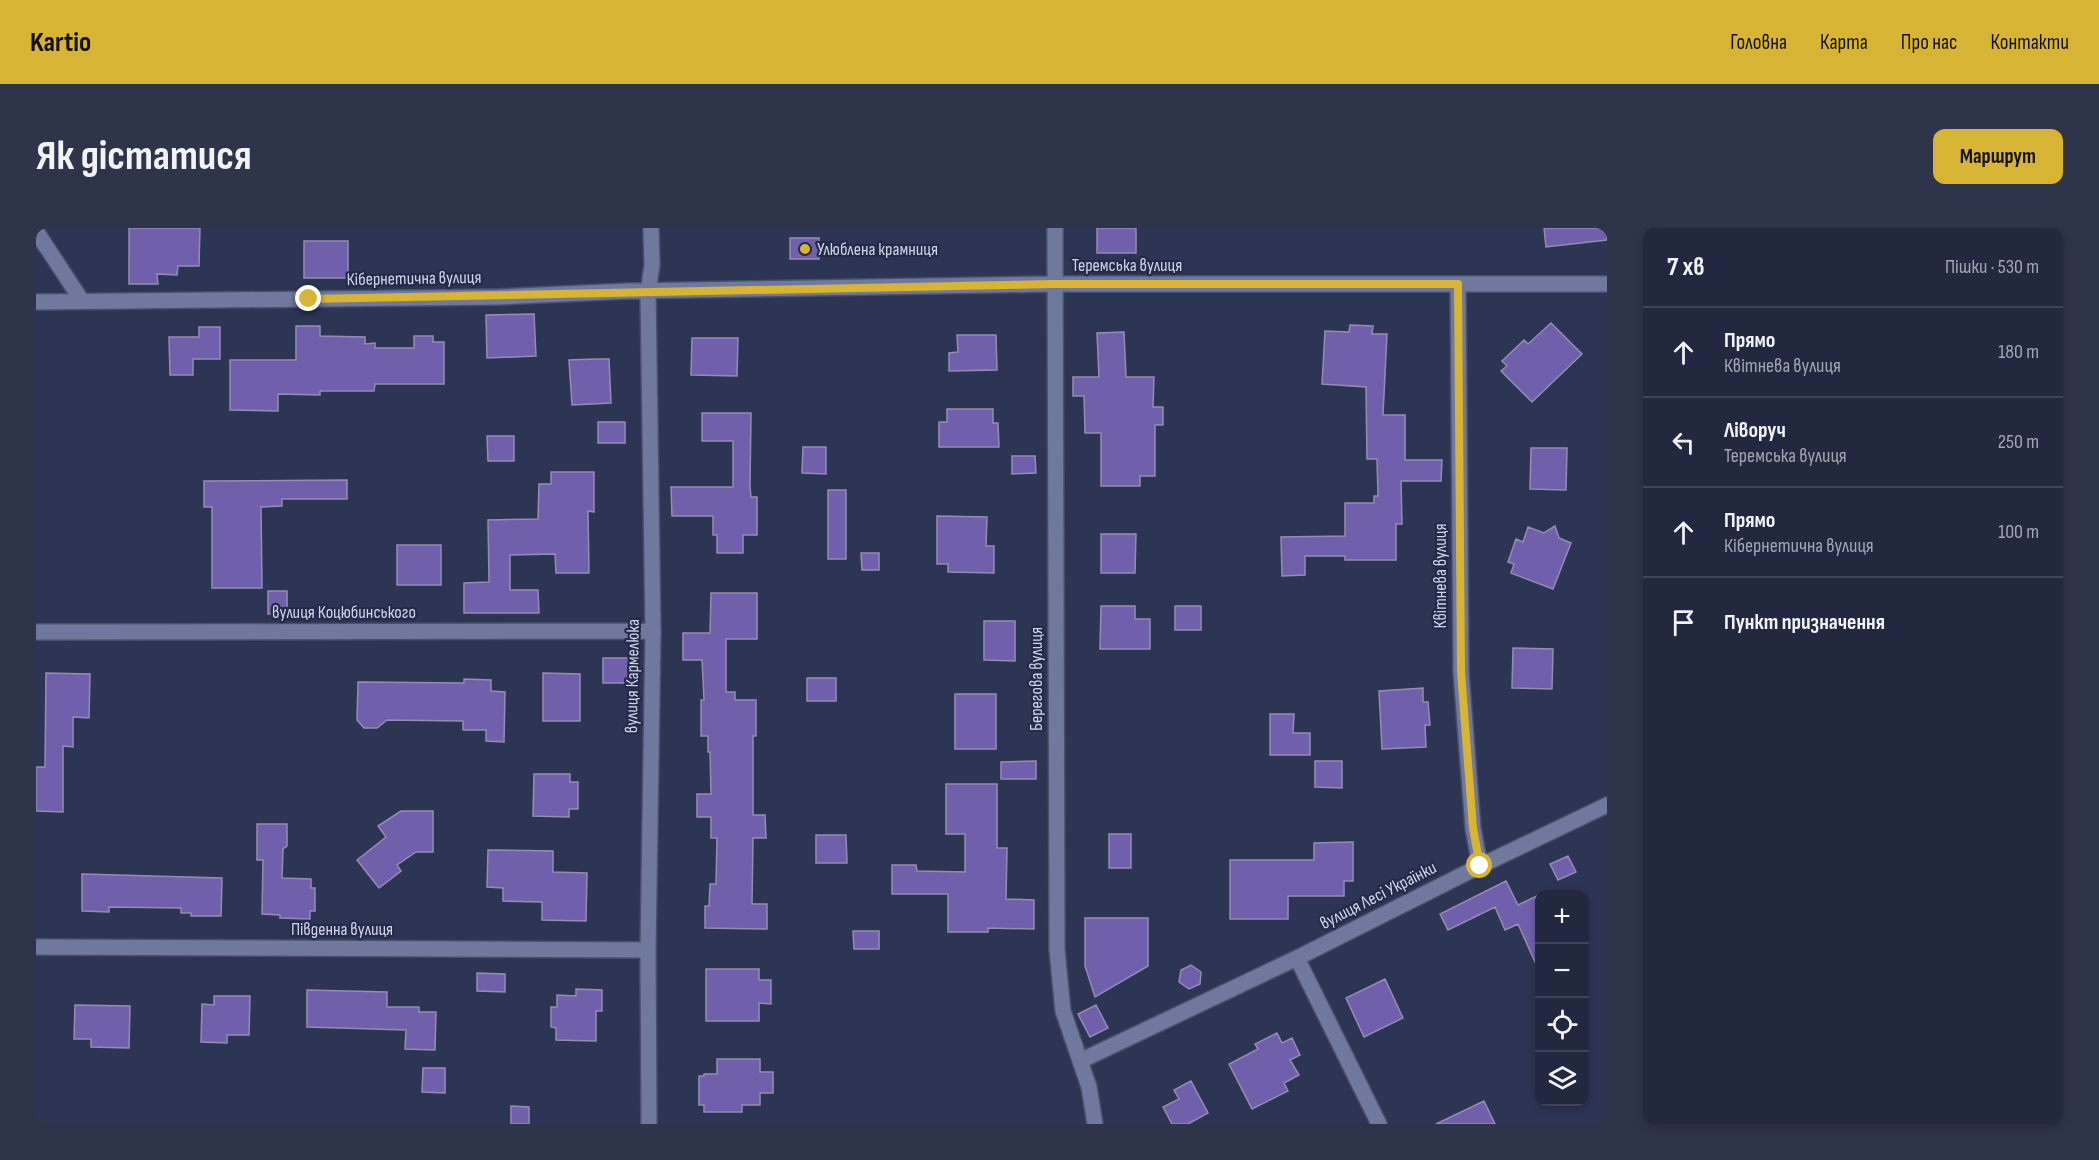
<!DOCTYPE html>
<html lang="uk">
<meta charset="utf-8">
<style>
body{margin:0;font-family:"Sofia Sans Condensed",sans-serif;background:#2e344a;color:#f1f3f6}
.controls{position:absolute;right:18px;bottom:18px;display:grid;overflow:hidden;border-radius:12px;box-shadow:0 3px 9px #0003}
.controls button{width:54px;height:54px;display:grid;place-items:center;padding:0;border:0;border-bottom:2px solid #3f4459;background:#22283f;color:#f1f3f6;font:30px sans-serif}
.stop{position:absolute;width:18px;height:18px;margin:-14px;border:4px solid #d8b434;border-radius:50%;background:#fff}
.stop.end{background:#d8b434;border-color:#fff;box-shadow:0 2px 6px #0008}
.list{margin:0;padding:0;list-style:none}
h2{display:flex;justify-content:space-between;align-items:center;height:78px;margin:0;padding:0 24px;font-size:26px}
h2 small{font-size:20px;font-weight:400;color:#a2a6b0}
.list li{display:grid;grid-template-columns:39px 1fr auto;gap:18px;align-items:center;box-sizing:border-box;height:90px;padding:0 24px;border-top:2px solid #3f4459}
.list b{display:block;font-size:22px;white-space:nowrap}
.list p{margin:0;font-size:20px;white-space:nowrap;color:#a2a6b0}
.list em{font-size:20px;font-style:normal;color:#a2a6b0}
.icon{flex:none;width:33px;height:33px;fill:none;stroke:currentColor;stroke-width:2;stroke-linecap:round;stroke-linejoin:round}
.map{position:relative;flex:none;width:1571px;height:896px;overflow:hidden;border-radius:12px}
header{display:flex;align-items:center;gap:36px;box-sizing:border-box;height:84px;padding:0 30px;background:#d8b434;color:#111}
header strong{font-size:28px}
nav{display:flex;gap:33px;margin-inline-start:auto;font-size:21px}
.intro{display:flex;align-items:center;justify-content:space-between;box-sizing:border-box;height:144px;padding:0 36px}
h1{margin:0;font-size:42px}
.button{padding:15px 27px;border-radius:12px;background:#d8b434;color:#111;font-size:21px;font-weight:700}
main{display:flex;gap:36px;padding:0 36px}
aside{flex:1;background:#22283f;border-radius:12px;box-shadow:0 3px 9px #0003}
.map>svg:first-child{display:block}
.building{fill:#705faa;stroke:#948db3;stroke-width:1.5}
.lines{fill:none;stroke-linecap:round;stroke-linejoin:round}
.minor-casing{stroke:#4a506a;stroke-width:18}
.minor{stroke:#6f799d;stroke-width:15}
.route{stroke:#d8b434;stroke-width:8}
.poi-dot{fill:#d8b434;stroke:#242b49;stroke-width:2}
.labels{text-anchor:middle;stroke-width:4.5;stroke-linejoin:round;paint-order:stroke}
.poi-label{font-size:18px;fill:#cfd5e9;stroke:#242b49;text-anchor:start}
.street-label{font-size:18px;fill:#cfd5e9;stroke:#242b49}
</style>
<header>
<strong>Kartio</strong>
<nav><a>Головна</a><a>Карта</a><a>Про нас</a><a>Контакти</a></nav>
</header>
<div class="intro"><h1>Як дістатися</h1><a class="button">Маршрут</a></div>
<main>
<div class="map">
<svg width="1571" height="896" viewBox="0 0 1571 896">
<rect width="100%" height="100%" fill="#2d3554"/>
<path class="building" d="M 93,0 L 164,0 L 163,38 L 142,38 L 141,47 L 121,46 L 122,56 L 93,56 Z
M 1061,0 L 1100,0 L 1100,25 L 1061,25 Z
M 1508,0 L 1571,0 L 1571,12 L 1510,19 Z
M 754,10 L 783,10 L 783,31 L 754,31 Z
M 268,13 L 312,13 L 312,50 L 268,50 Z
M 498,86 L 500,128 L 451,130 L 450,87 Z
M 1515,95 L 1546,126 L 1496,174 L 1465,143 L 1471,138 L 1466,133 L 1488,112 L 1492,116 Z
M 1314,97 L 1337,98 L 1336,106 L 1351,106 L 1347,187 L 1369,187 L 1369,232 L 1406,232 L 1405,253 L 1365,253 L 1366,296 L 1360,296 L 1360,332 L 1309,332 L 1309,328 L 1269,328 L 1269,347 L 1246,348 L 1245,309 L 1309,308 L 1309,275 L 1338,275 L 1338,268 L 1342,268 L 1341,231 L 1331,231 L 1330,159 L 1286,156 L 1289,103 L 1313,104 Z
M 260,98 L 284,98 L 284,108 L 329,109 L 329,116 L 339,115 L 339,120 L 378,120 L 378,108 L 397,108 L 397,114 L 408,114 L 408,156 L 339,156 L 338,163 L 284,163 L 284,167 L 242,166 L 242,183 L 194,182 L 194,132 L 260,132 Z
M 163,99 L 184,99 L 184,131 L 157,131 L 157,147 L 134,147 L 133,109 L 163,109 Z
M 1088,104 L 1090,149 L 1118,149 L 1117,179 L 1127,179 L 1127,197 L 1119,197 L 1119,248 L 1104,248 L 1104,258 L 1065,258 L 1065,205 L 1049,205 L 1048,168 L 1037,168 L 1037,149 L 1063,149 L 1061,105 Z
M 921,107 L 960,107 L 961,142 L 913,143 L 913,125 L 922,124 Z
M 656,110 L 702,110 L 701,148 L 655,147 Z
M 560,131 L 573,131 L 575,175 L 536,177 L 533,132 Z
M 911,181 L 957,181 L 957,195 L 962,195 L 963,219 L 903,219 L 903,194 L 911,194 Z
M 666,185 L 715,185 L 714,259 L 715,269 L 721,269 L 721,307 L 707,307 L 707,325 L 681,325 L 681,307 L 677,307 L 677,288 L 636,288 L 635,259 L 697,259 L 697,213 L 666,213 Z
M 562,194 L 589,194 L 589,215 L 562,215 Z
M 451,208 L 478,208 L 478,233 L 452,233 Z
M 767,219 L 790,219 L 790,246 L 766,245 Z
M 1495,220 L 1531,220 L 1530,262 L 1494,261 Z
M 976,228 L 999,228 L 1000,245 L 976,246 Z
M 515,244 L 558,244 L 558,284 L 552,283 L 553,345 L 520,345 L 519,326 L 474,327 L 474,362 L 502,362 L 503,385 L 428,385 L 428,355 L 453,354 L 452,292 L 502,291 L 503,256 L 515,256 Z
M 311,252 L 311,271 L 246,271 L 246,278 L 225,279 L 226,360 L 176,360 L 176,279 L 168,279 L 168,253 Z
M 792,262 L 810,262 L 810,331 L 792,331 Z
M 901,288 L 951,289 L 950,318 L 958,318 L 958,345 L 912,344 L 912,336 L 901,336 Z
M 1519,298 L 1523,310 L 1535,315 L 1517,361 L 1475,345 L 1478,336 L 1472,334 L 1480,311 L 1487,314 L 1492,299 L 1508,305 Z
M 1065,306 L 1100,306 L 1099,345 L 1065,345 Z
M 361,317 L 405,317 L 405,357 L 361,357 Z
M 825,325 L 843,325 L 843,342 L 826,342 Z
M 232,363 L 251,363 L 251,386 L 232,386 Z
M 675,365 L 721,365 L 721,411 L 690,411 L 690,464 L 699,464 L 699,472 L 720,472 L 720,508 L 717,508 L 717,587 L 729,587 L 730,610 L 717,610 L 716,676 L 731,676 L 731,701 L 669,700 L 669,678 L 673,678 L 674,656 L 680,656 L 681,610 L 675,610 L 675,589 L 661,589 L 661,566 L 675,566 L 674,524 L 672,524 L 672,508 L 665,508 L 665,472 L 668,472 L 666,432 L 647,432 L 647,405 L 674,405 Z
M 1065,378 L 1099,378 L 1099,391 L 1114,391 L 1114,421 L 1064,421 Z
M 1139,378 L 1165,378 L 1165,402 L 1139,402 Z
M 948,393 L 979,393 L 979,433 L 948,432 Z
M 1477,420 L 1517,421 L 1516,461 L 1476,460 Z
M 567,430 L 595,430 L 595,455 L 567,455 Z
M 10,445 L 54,446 L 53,490 L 37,489 L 37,519 L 27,518 L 27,584 L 0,583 L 0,539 L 9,539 Z
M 507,445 L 544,446 L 544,493 L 507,493 Z
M 771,450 L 800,450 L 800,473 L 771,473 Z
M 428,451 L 455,452 L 455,463 L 469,464 L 468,514 L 450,513 L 450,502 L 427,502 L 427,493 L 351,492 L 341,500 L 328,500 L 321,492 L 322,454 L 428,455 Z
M 1387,460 L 1387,474 L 1392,474 L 1394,497 L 1389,497 L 1390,519 L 1346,521 L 1343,463 Z
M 919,466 L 960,466 L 960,521 L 919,521 Z
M 1234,486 L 1258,486 L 1257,505 L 1274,505 L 1274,527 L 1234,527 Z
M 1000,533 L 1000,551 L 965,551 L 965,534 Z
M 1279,533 L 1306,533 L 1306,560 L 1279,559 Z
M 498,546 L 534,546 L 534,554 L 542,554 L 542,581 L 533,581 L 533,589 L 497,588 Z
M 910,556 L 961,556 L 961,620 L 971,620 L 970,671 L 998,672 L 998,701 L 952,700 L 952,704 L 912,704 L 912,666 L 856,666 L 856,637 L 880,637 L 881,643 L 929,644 L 929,606 L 910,606 Z
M 365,583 L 397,583 L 397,624 L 380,624 L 361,637 L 365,643 L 343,660 L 321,632 L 350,609 L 342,598 Z
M 221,596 L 251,596 L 251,618 L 247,621 L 246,650 L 275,651 L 275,660 L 279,660 L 279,683 L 274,683 L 274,691 L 244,690 L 244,687 L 226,686 L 227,632 L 221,632 Z
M 1073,606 L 1095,606 L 1095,640 L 1073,640 Z
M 780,607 L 810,607 L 811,635 L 780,635 Z
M 1317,614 L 1317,653 L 1308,653 L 1308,668 L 1252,668 L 1252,691 L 1194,691 L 1194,632 L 1278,632 L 1278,615 Z
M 452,622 L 517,623 L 517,644 L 551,645 L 550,693 L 506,692 L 506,674 L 467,673 L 467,660 L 451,659 Z
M 1532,628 L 1540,644 L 1522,652 L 1514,636 Z
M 46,646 L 186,650 L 185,688 L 155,688 L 155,685 L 145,685 L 145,680 L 73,679 L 73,684 L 46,683 Z
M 1470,653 L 1482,677 L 1503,667 L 1503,743 L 1482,696 L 1469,702 L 1459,679 L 1412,702 L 1404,686 Z
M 1049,690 L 1112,690 L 1112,738 L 1059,769 L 1049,738 Z
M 817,703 L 843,703 L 843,721 L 818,721 Z
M 1155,737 L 1165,744 L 1164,756 L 1153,761 L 1143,754 L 1145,742 Z
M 670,741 L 723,741 L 723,752 L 735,752 L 735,776 L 723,775 L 723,793 L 670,793 Z
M 441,745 L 469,746 L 469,764 L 441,763 Z
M 1349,751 L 1367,790 L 1328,809 L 1310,770 Z
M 540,761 L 566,762 L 566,783 L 560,783 L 560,813 L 520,812 L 520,800 L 515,799 L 515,779 L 521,779 L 521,767 L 540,768 Z
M 271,762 L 351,764 L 351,779 L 383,779 L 383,784 L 400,784 L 399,822 L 369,821 L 370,802 L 271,799 Z
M 178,768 L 214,768 L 213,807 L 191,807 L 191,815 L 165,814 L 166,776 L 178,777 Z
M 39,777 L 94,778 L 93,820 L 55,819 L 55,811 L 38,811 Z
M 1060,777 L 1072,800 L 1054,809 L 1042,786 Z
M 1241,805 L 1246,815 L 1256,810 L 1264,827 L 1254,832 L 1263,847 L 1248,855 L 1252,863 L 1216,881 L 1193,836 L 1222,821 L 1219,816 Z
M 681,831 L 724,831 L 724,844 L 737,844 L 737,865 L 724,865 L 724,877 L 706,877 L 706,884 L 668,884 L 668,877 L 663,877 L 663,848 L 668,848 L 668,846 L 681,846 Z
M 387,840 L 409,840 L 409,865 L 386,864 Z
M 1155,853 L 1172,885 L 1152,896 L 1136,896 L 1127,879 L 1143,871 L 1138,862 Z
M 1448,873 L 1459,896 L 1400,896 Z
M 475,878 L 493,879 L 493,896 L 475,896 Z"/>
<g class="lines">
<g class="minor-casing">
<path id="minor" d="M 1019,0 L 1021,722 L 1027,783 L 1053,859 L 1059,896
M 0,3 L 46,73
M 1422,56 L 1425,444 L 1437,600 L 1444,638
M 0,74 L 462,69 L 592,63 L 1018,56 L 1571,56
M 0,404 L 617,403
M 0,719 L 612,722
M 1261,730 L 1343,896
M 1044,833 L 1261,730 L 1444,638 L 1571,577
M 613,896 L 612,722 L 617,403 L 612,64 L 616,37 L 615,0"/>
</g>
<use href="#minor" class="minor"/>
</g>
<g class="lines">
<path class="route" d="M 273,71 L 1018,56 L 1422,56 L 1425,444 L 1437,600 L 1444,638"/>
</g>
<circle class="poi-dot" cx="769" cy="21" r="6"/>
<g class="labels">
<g class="poi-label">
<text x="781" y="27">Улюблена крамниця</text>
</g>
<g class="street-label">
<text x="1091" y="43">Теремська вулиця</text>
<text transform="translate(378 50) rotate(-1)" y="6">Кібернетична вулиця</text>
<text transform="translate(1404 348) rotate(-90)" y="6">Квітнева вулиця</text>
<text x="308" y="390">вулиця Коцюбинського</text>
<text transform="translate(596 448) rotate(-89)" y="6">вулиця Кармелюка</text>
<text transform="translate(1000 451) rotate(-90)" y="6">Берегова вулиця</text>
<text transform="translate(1342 667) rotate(-27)" y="6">вулиця Лесі Українки</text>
<text x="306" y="707">Південна вулиця</text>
</g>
</g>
</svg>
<div class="controls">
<button>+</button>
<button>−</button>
<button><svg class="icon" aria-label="locate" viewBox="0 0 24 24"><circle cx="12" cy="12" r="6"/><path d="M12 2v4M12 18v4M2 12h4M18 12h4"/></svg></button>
<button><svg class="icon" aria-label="layers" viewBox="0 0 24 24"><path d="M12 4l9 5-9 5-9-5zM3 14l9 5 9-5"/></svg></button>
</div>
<div class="stop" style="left:1444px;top:638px"></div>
<div class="stop end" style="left:273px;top:71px"></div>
</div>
<aside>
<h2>7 хв<small>Пішки · 530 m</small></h2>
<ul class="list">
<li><svg class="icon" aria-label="ahead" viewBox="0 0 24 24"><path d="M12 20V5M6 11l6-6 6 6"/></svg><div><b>Прямо</b><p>Квітнева вулиця</p></div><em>180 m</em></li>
<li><svg class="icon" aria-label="left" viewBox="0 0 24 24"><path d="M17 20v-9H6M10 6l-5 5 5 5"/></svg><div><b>Ліворуч</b><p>Теремська вулиця</p></div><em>250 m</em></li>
<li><svg class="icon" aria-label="ahead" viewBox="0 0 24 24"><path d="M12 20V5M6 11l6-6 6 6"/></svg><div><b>Прямо</b><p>Кібернетична вулиця</p></div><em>100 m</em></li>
<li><svg class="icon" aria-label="arrive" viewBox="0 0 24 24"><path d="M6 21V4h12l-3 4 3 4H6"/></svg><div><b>Пункт призначення</b></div></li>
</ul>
</aside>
</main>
